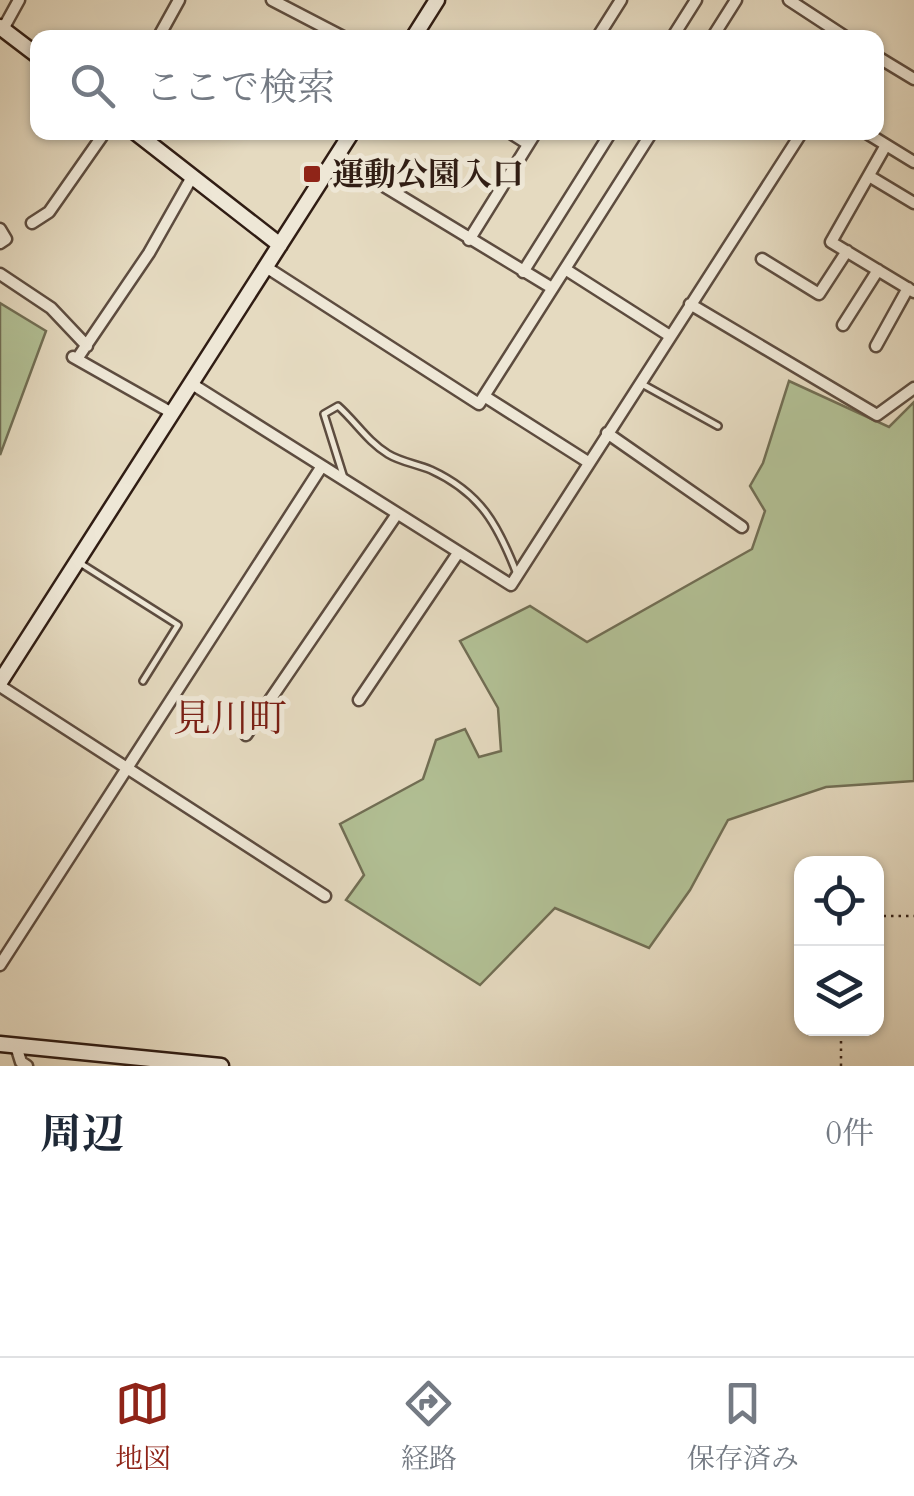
<!DOCTYPE html>
<html lang="ja">
<meta charset="utf-8">
<style>
body{margin:0;font-family:Cardo,"Noto Serif JP",serif;background:#f2f2f3;color:#1f2937}
.controls{position:absolute;right:30px;bottom:30px;display:grid;overflow:hidden;border-radius:20px;box-shadow:0 2px 8px #0004}
.controls button{width:90px;height:90px;display:grid;place-items:center;padding:0;border:0;border-bottom:2px solid #e0e1e3;background:#fff;color:#1f2937;font:50px sans-serif}
.list{margin:0;padding:0;list-style:none}
h2{display:flex;justify-content:space-between;align-items:center;height:130px;margin:0;padding:0 40px;font-size:42px}
h2 small{font-size:32px;font-weight:400;color:#747a83}
.icon{flex:none;width:55px;height:55px;fill:none;stroke:currentColor;stroke-width:2;stroke-linecap:round;stroke-linejoin:round}
.map{position:relative;flex:none;width:914px;height:1066px;overflow:hidden}
.search{position:absolute;background:#fff;box-shadow:0 2px 8px #0004;left:30px;right:30px;top:30px;height:110px;display:flex;align-items:center;gap:25px;box-sizing:border-box;padding:0 35px;border-radius:20px;color:#747a83;font-size:38px}
.sheet{height:290px;background:#fff}
nav{display:flex;justify-content:space-around;align-items:center;box-sizing:border-box;height:140px;border-top:2px solid #e0e1e3;background:#fff;font-size:28px;color:#747a83}
nav a{display:grid;justify-items:center;gap:5px}
nav .on{color:#8f2418}
.map>svg:first-child{display:block}
.green{fill:#b2c095;stroke:#716e54;stroke-width:2.5}
.lines{fill:none;stroke-linecap:round;stroke-linejoin:round}
.lane-casing{stroke:#5d4c3f;stroke-width:10}
.street-casing{stroke:#5d4c3f;stroke-width:15}
.secondary-casing{stroke:#301d14;stroke-width:19}
.path{stroke:#301d14;stroke-width:2.5;stroke-dasharray:2.5 5;stroke-linecap:butt}
.lane{stroke:#eee7d6;stroke-width:5}
.street{stroke:#eee7d6;stroke-width:10}
.secondary{stroke:#eee7d6;stroke-width:14}
.poi-dot{fill:#8f2418;stroke:#eee7d6;stroke-width:4}
.labels{text-anchor:middle;stroke-width:10;stroke-linejoin:round;paint-order:stroke}
.poi-label{font-size:32px;font-weight:bold;fill:#301d14;stroke:#eee7d6;text-anchor:start}
.quarter-label{font-size:38px;fill:#7a1f14;stroke:#eee7d6}
</style>
<div class="map">
<svg width="914" height="1066" viewBox="0 0 914 1066">
<rect width="100%" height="100%" fill="#e5dac0"/>
<filter id="stains"><feTurbulence type="fractalNoise" baseFrequency=".002" numOctaves="4"/><feColorMatrix values="0 0 0 0 .2 0 0 0 0 .09 0 0 0 0 .02 0 0 0 .5 -.17"/></filter>
<radialGradient id="worn" r=".72"><stop offset=".6" stop-color="#630" stop-opacity="0"/><stop offset="1" stop-color="#630" stop-opacity=".3"/></radialGradient>
<path class="green" d="M 0,303 L 46,331 L 0,455 Z
M 789,381 L 889,427 L 914,402 L 914,781 L 826,787 L 728,820 L 690,890 L 649,948 L 555,908 L 480,985 L 346,900 L 364,875 L 340,824 L 423,779 L 436,740 L 465,729 L 479,757 L 501,751 L 498,708 L 460,641 L 530,606 L 587,642 L 752,549 L 765,511 L 750,486 L 763,463 Z"/>
<g class="lines">
<g class="lane-casing">
<path id="lane" d="M 642,384 L 718,426
M 344,478 L 324,414 L 338,406 C 356,422 367,441 388,454 C 401,462 417,464 431,470 C 481,493 498,525 517,574
M 80,563 L 178,625 L 143,681"/>
</g>
<g class="street-casing">
<path id="street" d="M 272,0 L 345,38
M 789,0 L 847,38
M 3,29 L 19,0
M 158,38 L 179,0
M 597,38 L 621,0
M 672,38 L 696,0
M 712,38 L 736,0
M 876,56 L 914,79
M 509,132 L 528,144
M 865,132 L 914,162
M 886,145 L 831,242 L 914,292
M 336,157 L 552,288
M 869,176 L 914,203
M 32,223 L 49,212 L 105,132
M 0,229 L 6,239 L 0,243
M 469,240 L 536,132
M 762,259 L 819,294 L 847,251
M 266,267 L 479,404 L 652,132
M 565,269 L 670,336
M 523,272 L 611,132
M 0,274 L 51,308 L 87,346
M 690,304 L 877,415 L 914,388
M 843,325 L 878,270
M 876,346 L 908,288
M 73,357 L 172,413
M 77,359 L 149,253 L 192,177
M 192,384 L 511,585 L 802,132
M 484,396 L 588,462
M 607,433 L 742,527
M 0,686 L 325,896
M 359,700 L 458,553
M 246,735 L 397,514
M 0,965 L 322,466
M 16,1046 L 21,1062 L 27,1066"/>
</g>
<g class="secondary-casing">
<path id="secondary" d="M 0,27 L 38,56
M 413,38 L 437,0
M 135,132 L 280,245
M 0,682 L 352,132
M 0,1044 L 221,1066"/>
</g>
<path class="path" d="M 876,916 L 914,916
M 841,1066 L 841,1028"/>
<use href="#lane" class="lane"/>
<use href="#street" class="street"/>
<use href="#secondary" class="secondary"/>
</g>
<rect class="poi-dot" x="302" y="164" width="20" height="20" rx="5"/>
<g class="labels">
<g class="poi-label">
<text x="332" y="185">運動公園入口</text>
</g>
<g class="quarter-label">
<text x="230" y="731">見川町</text>
</g>
</g>
<rect width="100%" height="100%" filter="url(#stains)"/>
<rect width="100%" height="100%" fill="url(#worn)"/>
</svg>
<div class="controls">
<button><svg class="icon" aria-label="locate" viewBox="0 0 24 24"><circle cx="12" cy="12" r="6"/><path d="M12 2v4M12 18v4M2 12h4M18 12h4"/></svg></button>
<button><svg class="icon" aria-label="layers" viewBox="0 0 24 24"><path d="M12 4l9 5-9 5-9-5zM3 14l9 5 9-5"/></svg></button>
</div>
<div class="search"><svg class="icon" aria-label="search" viewBox="0 0 24 24"><circle cx="10" cy="10" r="6"/><path d="M15 15l6 6"/></svg>ここで検索</div>
</div>
<section class="sheet">
<h2>周辺<small>0件</small></h2>
<ul class="list">
</ul>
</section>
<nav>
<a class="on"><svg class="icon" aria-label="map" viewBox="0 0 24 24"><path d="M3 6l6-2 6 2 6-2v14l-6 2-6-2-6 2zM9 4v14M15 6v14"/></svg>地図</a>
<a><svg class="icon" aria-label="directions" viewBox="0 0 24 24"><path d="M12 3l9 9-9 9-9-9zM9 14v-3h6M13 9l2 2-2 2"/></svg>経路</a>
<a><svg class="icon" aria-label="saved" viewBox="0 0 24 24"><path d="M7 4h10v16l-5-4-5 4z"/></svg>保存済み</a>
</nav>
